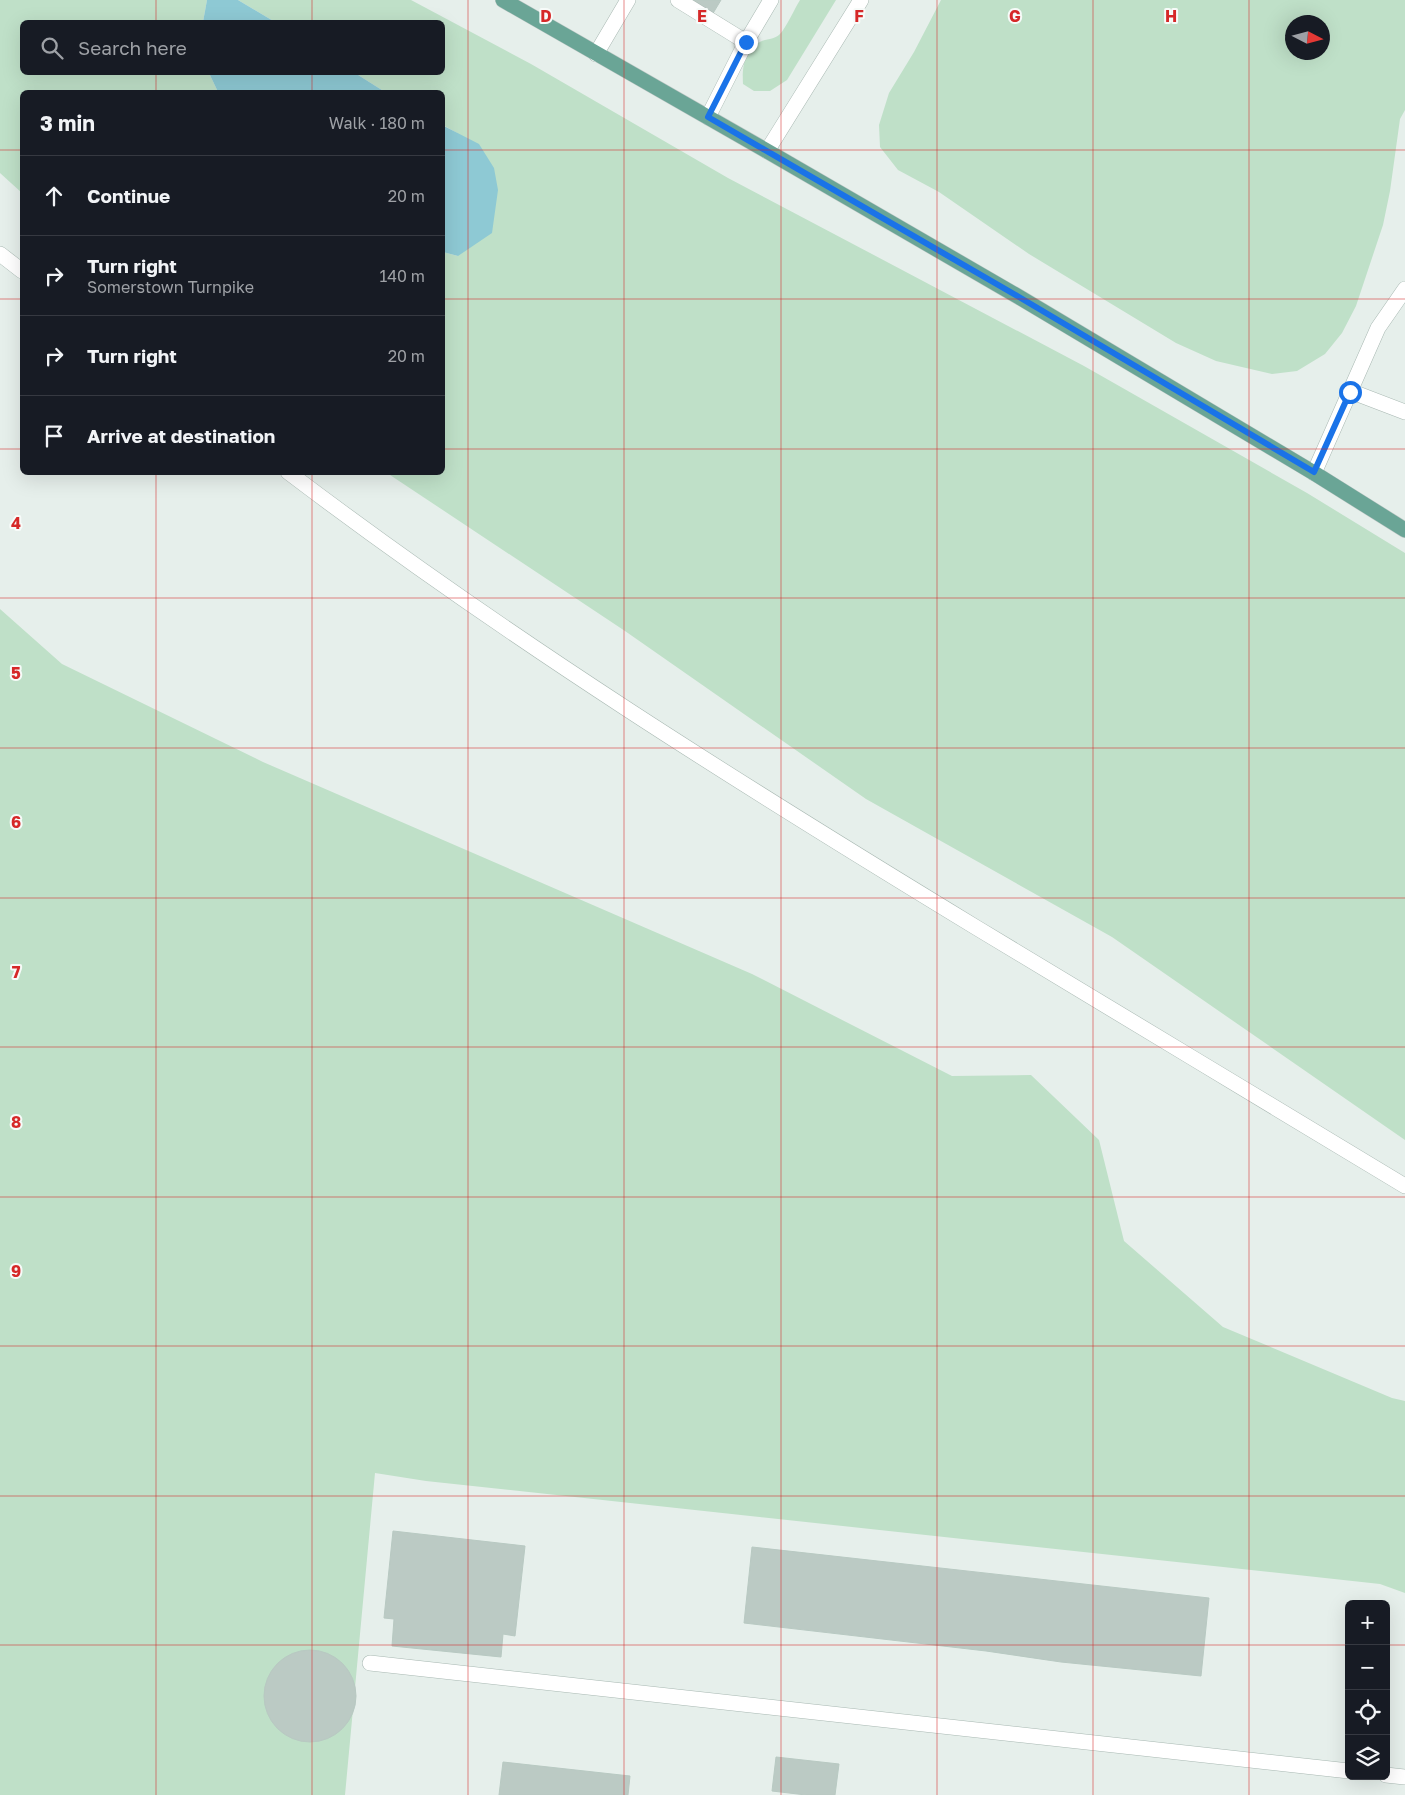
<!DOCTYPE html>
<meta charset="utf-8">
<style>
body{margin:0;font-family:"Golos Text",sans-serif;background:#20242c;color:#f1f3f6}
.controls{position:absolute;right:15px;bottom:15px;display:grid;overflow:hidden;border-radius:8px;box-shadow:0 5px 20px #0002}
.controls button{width:45px;height:45px;display:grid;place-items:center;padding:0;border:0;border-bottom:1px solid #363941;background:#171b24;color:#f1f3f6;font:25px sans-serif}
.compass{position:absolute;left:1285px;top:15px;width:45px;height:45px;border-radius:50%;background:#171b24;box-shadow:0 5px 20px #0002;rotate:96deg}
.stop{position:absolute;width:15px;height:15px;margin:-11px;border:4px solid #1a73e8;border-radius:50%;background:#fff}
.stop.end{background:#1a73e8;border-color:#fff;box-shadow:0 1px 5px #0008}
.list{margin:0;padding:0;list-style:none}
h2{display:flex;justify-content:space-between;align-items:center;height:65px;margin:0;padding:0 20px;font-size:21px}
h2 small{font-size:16px;font-weight:400;color:#9ea1a6}
.list li{display:grid;grid-template-columns:32px 1fr auto;gap:15px;align-items:center;box-sizing:border-box;height:80px;padding:0 20px;border-top:1px solid #363941}
.list b{display:block;font-size:19px;white-space:nowrap}
.list p{margin:0;font-size:16px;white-space:nowrap;color:#9ea1a6}
.list em{font-size:16px;font-style:normal;color:#9ea1a6}
.icon{flex:none;width:28px;height:28px;fill:none;stroke:currentColor;stroke-width:2;stroke-linecap:round;stroke-linejoin:round}
.map{position:relative;flex:none;width:1405px;height:1795px;overflow:hidden}
.search{position:absolute;background:#171b24;box-shadow:0 5px 20px #0002;left:20px;top:20px;width:425px;height:55px;display:flex;align-items:center;gap:12px;box-sizing:border-box;padding:0 18px;border-radius:8px;color:#9ea1a6;font-size:19px}
.panel{position:absolute;background:#171b24;box-shadow:0 5px 20px #0002;left:20px;top:90px;width:425px;height:385px;border-radius:8px}
.map>svg:first-child{display:block}
.green{fill:#bfe0c8;fill-rule:evenodd}
.water{fill:#8ec9d4}
.building{fill:#bbcac4;stroke:#b8c9c2}
.lines{fill:none;stroke-linecap:round;stroke-linejoin:round}
.service-casing{stroke:#a8b8b2;stroke-width:16}
.primary-casing{stroke:#c2cac8;stroke-width:16}
.service{stroke:#fff;stroke-width:15}
.primary{stroke:#6aa596;stroke-width:15}
.route{stroke:#1a73e8;stroke-width:6}
.grid{fill:none;stroke:#d62828;stroke-width:1;stroke-opacity:0.55}
.grid-label{font-size:16px;text-anchor:middle;font-weight:bold;fill:#d62828;stroke:#f7fbf9;stroke-width:4;stroke-linejoin:round;paint-order:stroke}
</style>
<div class="map">
<svg width="1405" height="1795" viewBox="0 0 1405 1795">
<rect width="100%" height="100%" fill="#e6efeb"/>
<path class="green" d="M 0,0 L 207,0 L 203,22 L 22,22 L 22,72 L 209,73 L 218,92 L 22,92 L 22,193 L 0,173 Z
M 238,0 L 411,0 L 531,64 L 728,178 L 1084,366 L 1307,493 L 1405,553 L 1405,1140 L 1112,937 L 866,799 L 625,631 L 387,473 L 442,472 L 443,252 L 458,256 L 457,133 L 443,125 L 442,92 L 385,92 L 355,73 L 442,72 L 442,22 L 275,22 Z
M 800,0 L 836,0 L 787,80 L 770,91 L 754,91 L 743,84 C 742,68 744,48 762,41 C 767,39 775,39 780,34 C 786,28 795,8 800,0 Z
M 941,0 L 1405,0 L 1405,110 L 1400,119 L 1390,191 L 1383,225 L 1356,306 L 1342,333 L 1325,354 L 1297,371 L 1272,374 L 1216,361 L 1176,343 L 1029,254 L 939,192 L 898,170 L 880,147 L 879,125 L 889,93 L 914,52 ZM 1292,22 L 1322,22 L 1322,52 L 1292,52 Z
M 0,609 L 62,664 L 263,762 L 752,974 L 952,1076 L 1031,1075 L 1099,1140 L 1124,1241 L 1223,1327 L 1392,1398 L 1405,1401 L 1405,1593 L 1380,1584 L 426,1481 L 375,1473 L 345,1795 L 0,1795 Z"/>
<path class="water" d="M 207,0 L 238,0 L 275,22 L 203,22 Z
M 209,73 L 355,73 L 385,92 L 218,92 Z
M 442,125 L 479,144 L 494,168 L 498,190 L 492,233 L 458,256 L 443,252 Z"/>
<path class="building" d="M 675,0 L 721,0 L 709,20 Z
M 393,1531 L 525,1546 L 515,1636 L 503,1634 L 501,1657 L 392,1646 L 394,1619 L 384,1618 Z
M 752,1547 L 1209,1598 L 1201,1676 L 1061,1662 L 986,1651 L 744,1623 Z
M264 1696a46 46 0 1 1 92 0a46 46 0 1 1-92 0Z
M 776,1757 L 839,1764 L 835,1795 L 806,1795 L 772,1791 Z
M 503,1762 L 630,1776 L 628,1795 L 499,1795 Z"/>
<g class="lines">
<g class="service-casing">
<path id="service" d="M 678,0 L 746,42
M 596,54 L 628,0
M 708,117 L 746,42 L 771,0
M 767,151 L 861,0
M 0,254 L 22,271
M 1350,391 L 1405,412
M 288,472 C 508,639 742,785 977,928 C 1120,1014 1262,1100 1405,1186
M 1314,473 L 1378,328 L 1405,289
M 370,1663 L 1349,1771
M 1386,1775 L 1405,1777"/>
</g>
<g class="primary-casing">
<path id="primary" d="M 503,0 L 767,151 L 1019,297 L 1314,473 L 1405,530"/>
</g>
<use href="#service" class="service"/>
<use href="#primary" class="primary"/>
</g>
<g class="lines">
<path class="route" d="M 746,42 L 708,117 L 1019,297 L 1314,472 L 1350,392"/>
</g>
<path class="grid" d="M 156,0 L 156,22M 312,0 L 312,22M 468,0 L 468,1795M 624,0 L 624,1795M 781,0 L 781,1795M 937,0 L 937,1795M 1093,0 L 1093,1795M 1249,0 L 1249,1795M 156,72 L 156,92M 312,72 L 312,92M 0,150 L 22,150M 442,150 L 1405,150M 0,299 L 22,299M 442,299 L 1405,299M 0,449 L 22,449M 442,449 L 1405,449M 156,472 L 156,1795M 312,472 L 312,1795M 0,598 L 1405,598M 0,748 L 1405,748M 0,898 L 1405,898M 0,1047 L 1405,1047M 0,1197 L 1405,1197M 0,1346 L 1405,1346M 0,1496 L 1405,1496M 0,1645 L 1349,1645M 1386,1645 L 1405,1645"/>
<g class="grid-label">
<text x="546" y="22">D</text>
<text x="702" y="22">E</text>
<text x="859" y="22">F</text>
<text x="1015" y="22">G</text>
<text x="1171" y="22">H</text>
<text x="16" y="529">4</text>
<text x="16" y="679">5</text>
<text x="16" y="828">6</text>
<text x="16" y="978">7</text>
<text x="16" y="1128">8</text>
<text x="16" y="1277">9</text>
</g>
</svg>
<div class="controls">
<button>+</button>
<button>−</button>
<button><svg class="icon" aria-label="locate" viewBox="0 0 24 24"><circle cx="12" cy="12" r="6"/><path d="M12 2v4M12 18v4M2 12h4M18 12h4"/></svg></button>
<button><svg class="icon" aria-label="layers" viewBox="0 0 24 24"><path d="M12 4l9 5-9 5-9-5zM3 14l9 5 9-5"/></svg></button>
</div>
<svg class="compass" viewBox="-18 -18 36 36"><path d="M0-13l5 13h-10z" fill="#e53935"/><path d="M0 13l5-13h-10z" fill="#9ea1a6"/></svg>
<div class="stop" style="left:1350px;top:392px"></div>
<div class="stop end" style="left:746px;top:42px"></div>
<div class="search"><svg class="icon" aria-label="search" viewBox="0 0 24 24"><circle cx="10" cy="10" r="6"/><path d="M15 15l6 6"/></svg>Search here</div>
<section class="panel">
<h2>3 min<small>Walk · 180 m</small></h2>
<ul class="list">
<li><svg class="icon" aria-label="ahead" viewBox="0 0 24 24"><path d="M12 20V5M6 11l6-6 6 6"/></svg><div><b>Continue</b></div><em>20 m</em></li>
<li><svg class="icon" aria-label="right" viewBox="0 0 24 24"><path d="M7 20v-9h11M14 6l5 5-5 5"/></svg><div><b>Turn right</b><p>Somerstown Turnpike</p></div><em>140 m</em></li>
<li><svg class="icon" aria-label="right" viewBox="0 0 24 24"><path d="M7 20v-9h11M14 6l5 5-5 5"/></svg><div><b>Turn right</b></div><em>20 m</em></li>
<li><svg class="icon" aria-label="arrive" viewBox="0 0 24 24"><path d="M6 21V4h12l-3 4 3 4H6"/></svg><div><b>Arrive at destination</b></div></li>
</ul>
</section>
</div>
